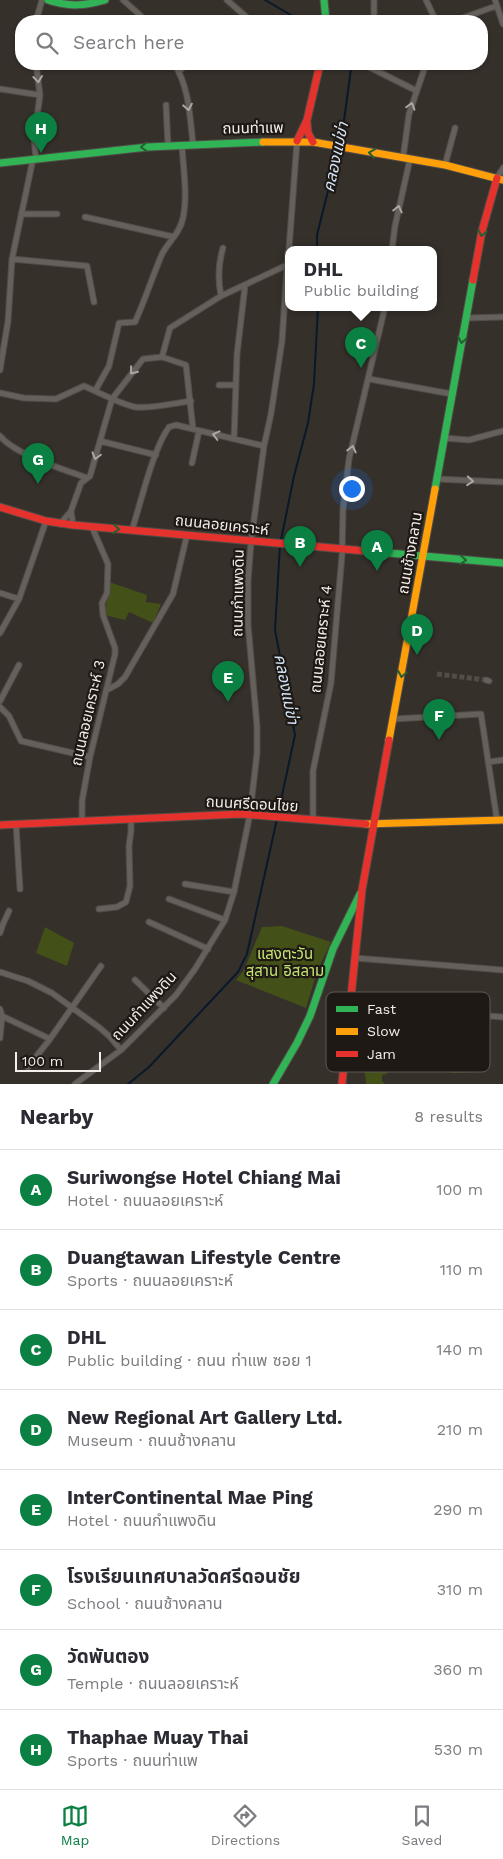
<!DOCTYPE html>
<meta charset="utf-8">
<style>
body{margin:0;font-family:"Work Sans","Noto Sans Thai",sans-serif;background:#f2f2f3;color:#2b2b33}
.scale{position:absolute;left:15px;bottom:12px;width:86px;box-sizing:border-box;padding-left:5px;border:2px solid #f5eee8;border-top:0;font-size:14px;line-height:18px;white-space:nowrap;color:#f5eee8;-webkit-text-stroke:4px #1e1915;paint-order:stroke}
.you{position:absolute;left:351px;top:488px;width:18px;height:18px;margin:-12px;border:4px solid #fff;border-radius:50%;background:#1a73e8;box-shadow:0 0 0 8px #1a73e833}
.badge{display:grid;place-items:center;width:32px;height:32px;border-radius:50%;background:#0b8043;color:#fff;font-size:16px;font-weight:700}
.pin{position:absolute;translate:-50% -41px;filter:drop-shadow(0 1px 2px #0008)}
.pin::after{content:'';position:absolute;top:26px;width:18px;height:15px;background:inherit;clip-path:polygon(0 0,100% 0,50% 100%)}
.popup{position:absolute;left:285px;top:246px;width:152px;height:65px;box-sizing:border-box;display:grid;place-content:center;border-radius:10px;background:#fff;filter:drop-shadow(0 1px 4px #0005);font-size:16px;white-space:nowrap;color:#7c7c81}
.popup b{font-size:19px;color:#2b2b33}
.popup::after{content:'';position:absolute;left:50%;top:100%;margin-left:-10px;border:10px solid transparent;border-top-color:#fff}
.list{margin:0;padding:0;list-style:none}
h2{display:flex;justify-content:space-between;align-items:center;height:65px;margin:0;padding:0 20px;font-size:21px}
h2 small{font-size:16px;font-weight:400;color:#7c7c81}
.list li{display:grid;grid-template-columns:32px 1fr auto;gap:15px;align-items:center;box-sizing:border-box;height:80px;padding:0 20px;border-top:1px solid #e1e1e2}
.list b{display:block;font-size:19px;white-space:nowrap}
.list p{margin:0;font-size:16px;white-space:nowrap;color:#7c7c81}
.list em{font-size:16px;font-style:normal;color:#7c7c81}
.icon{flex:none;width:28px;height:28px;fill:none;stroke:currentColor;stroke-width:2;stroke-linecap:round;stroke-linejoin:round}
.map{position:relative;flex:none;width:503px;height:1084px;overflow:hidden}
.search{position:absolute;background:#fff;box-shadow:0 1px 4px #0004;left:15px;right:15px;top:15px;height:55px;display:flex;align-items:center;gap:12px;box-sizing:border-box;padding:0 18px;border-radius:20px;color:#7c7c81;font-size:19px}
.sheet{height:705px;background:#fff}
nav{display:flex;justify-content:space-around;align-items:center;box-sizing:border-box;height:70px;border-top:1px solid #e1e1e2;background:#fff;font-size:14px;color:#7c7c81}
nav a{display:grid;justify-items:center;gap:2px}
nav .on{color:#0b8043}
.map>svg:first-child{display:block}
.green{fill:#435018}
.lines{fill:none;stroke-linecap:round;stroke-linejoin:round}
.stream{stroke:#08192b;stroke-width:2}
.street-tunnel{stroke:#534c47;stroke-width:5;stroke-dasharray:5 2.5;stroke-linecap:butt}
.street-casing{stroke:#514c47;stroke-width:7}
.fast-casing{stroke:#514c47;stroke-width:9}
.slow-casing{stroke:#514c47;stroke-width:9}
.jam-casing{stroke:#514c47;stroke-width:9}
.street{stroke:#65605c;stroke-width:5}
.fast{stroke:#30b455;stroke-width:7}
.slow{stroke:#ff9f0a;stroke-width:7}
.jam{stroke:#e5322d;stroke-width:7}
.oneway{stroke:#ada7a2}
.oneway2{stroke:#265f32}
.labels{text-anchor:middle;stroke-width:4.5;stroke-linejoin:round;paint-order:stroke}
.street-label{font-size:15px;fill:#f5eee8;stroke:#1e1915}
.park-label{font-size:15px;fill:#c4e56f;stroke:#1e1915}
.water-label{font-size:16px;font-style:italic;fill:#d4e5f7;stroke:#1e1915}
.key{fill:#1e1915;stroke:#5e5954;stroke-width:1}
.key-label{font-size:14px;fill:#f5eee8}
</style>
<div class="map">
<svg width="503" height="1084" viewBox="0 0 503 1084">
<rect width="100%" height="100%" fill="#36302b"/>
<path class="green" d="M 109,582 L 147,595 L 146,602 L 161,604 L 153,623 L 129,612 L 125,620 L 105,615 Z
M 282,926 L 331,942 L 318,969 L 306,1008 L 236,980 L 244,970 L 262,927 Z
M 45,927 L 74,943 L 67,966 L 36,953 Z
M 450,1057 L 481,1057 L 481,1072 L 451,1073 Z
M 369,1063 L 384,1064 L 387,1067 L 387,1074 L 382,1075 L 382,1082 L 384,1082 L 384,1084 L 366,1084 C 366,1077 363,1070 365,1064 Z"/>
<g class="lines">
<path class="stream" d="M 265,0 L 301,21
M 317,249 L 317,235 L 342,135 L 351,69 L 351,64
M 281,540 L 294,476 L 308,423 L 314,384 L 318,307
M 278,814 L 295,735 L 275,630 L 280,545
M 128,1084 L 149,1067 L 238,972 L 247,954 L 277,819"/>
<path class="street-tunnel" d="M 437,674 L 486,680"/>
<g class="street-casing">
<path id="street" d="M 123,0 L 140,15 L 145,21
M 227,0 L 251,21
M 426,0 L 436,21
M 495,0 L 503,24
M 36,21 L 42,0
M 374,21 L 374,0
M 454,21 L 496,6
M 174,64 C 189,85 190,118 193,144
M 367,64 L 367,66 L 415,90
M 179,71 L 187,64
M 0,89 L 40,95
M 166,105 L 168,146
M 36,158 L 34,139 L 40,95 L 36,64
M 403,158 L 409,114 L 426,64
M 445,165 L 455,128
M 497,178 L 503,168
M 21,214 L 57,214
M 85,217 L 174,237
M 289,249 L 297,141
M 392,249 L 395,226 L 410,159
M 12,259 L 87,266 L 94,302
M 221,296 C 218,280 218,264 223,248
M 466,318 L 503,317
M 162,357 L 170,328 L 221,296 L 287,265
M 0,370 L 8,321 L 12,259 L 33,159
M 369,379 L 452,394
M 219,385 L 236,385
M 95,391 C 108,397 121,404 135,407 C 149,409 176,403 191,401
M 0,393 L 24,398 L 56,399 L 84,386 L 95,391 L 109,366 L 119,323 L 135,322 C 145,300 153,275 162,254 C 169,241 180,233 183,218 C 188,195 183,168 182,145
M 0,436 C 16,455 63,469 87,478
M 444,438 L 469,440 L 503,431
M 234,439 L 237,354 L 245,286
M 100,441 L 156,455
M 192,463 L 199,431
M 437,479 L 503,482
M 71,511 L 73,525
M 60,524 L 71,511 L 81,483 L 90,476 L 112,399 L 143,359 L 162,357 L 186,365 L 193,429
M 132,530 C 141,502 153,449 169,427 L 176,425 L 264,446
M 0,593 L 19,599
M 0,633 L 19,599 L 46,521
M 486,680 L 489,681
M 107,690 L 118,684 L 125,677 L 173,594 L 187,535
M 0,701 L 19,665
M 0,707 L 9,716 L 21,741 L 90,757
M 394,719 L 481,714 L 497,820
M 488,762 L 503,760
M 82,820 L 82,801 L 90,757 L 115,654 L 115,648 L 103,615 L 102,603 L 107,593 L 108,564 L 92,527
M 313,820 L 313,771 L 331,683 L 342,555 L 343,509 L 349,459 L 385,307
M 16,824 L 20,889
M 185,884 L 234,892
M 169,899 L 225,920
M 99,909 L 117,907 L 126,902 L 130,886 L 129,846 L 131,831 L 131,818
M 149,922 L 208,949
M 0,933 L 3,924 L 9,911
M 355,958 L 503,970
M 0,972 L 28,981 L 52,993 L 100,1028 L 110,1037 L 121,1050
M 135,980 L 164,1008
M 350,1006 L 503,1017
M 0,1009 L 2,1016 L 0,1038
M 2,1016 L 50,1039 L 101,966
M 28,1067 L 50,1039
M 75,1084 L 121,1050 L 176,995 L 195,969 L 225,920 L 234,892 L 250,814 L 257,753 L 257,726 L 248,624 L 248,581 L 251,542 L 264,446 L 271,414 L 282,341 L 288,252"/>
</g>
<g class="fast-casing">
<path id="fast" d="M 48,0 C 68,7 85,6 105,0
M 324,0 L 326,21
M 0,163 L 148,147 L 263,142
M 435,489 L 473,280
M 377,552 L 503,563
M 273,1084 L 297,1043 L 310,1016 L 333,949 L 360,894"/>
</g>
<g class="slow-casing">
<path id="slow" d="M 263,142 L 313,142 L 445,165 L 503,180
M 389,740 L 435,489
M 366,824 L 503,820"/>
</g>
<g class="jam-casing">
<path id="jam" d="M 307,123 L 308,133 L 313,142
M 297,141 L 307,120 L 320,64
M 473,280 L 482,231 L 497,178
M 0,507 L 46,521 L 73,525 L 377,552
M 0,825 L 241,814 L 366,824
M 342,1084 L 362,890 L 389,740"/>
</g>
<use href="#street" class="street"/>
<use href="#fast" class="fast"/>
<use href="#slow" class="slow"/>
<use href="#jam" class="jam"/>
</g>
<defs><path id="oneway-chevron" d="M-2-3.5L2.5 0L-2 3.5" fill="none" stroke-width="1.6" stroke-linecap="round" stroke-linejoin="round" transform="scale(1.25)"/></defs>
<g class="oneway">
<use href="#oneway-chevron" transform="translate(38 79) rotate(83)"/>
<use href="#oneway-chevron" transform="translate(411 106) rotate(-74)"/>
<use href="#oneway-chevron" transform="translate(188 107) rotate(79)"/>
<use href="#oneway-chevron" transform="translate(398 209) rotate(-77)"/>
<use href="#oneway-chevron" transform="translate(133 371) rotate(128)"/>
<use href="#oneway-chevron" transform="translate(216 435) rotate(-166)"/>
<use href="#oneway-chevron" transform="translate(352 449) rotate(-77)"/>
<use href="#oneway-chevron" transform="translate(96 456) rotate(106)"/>
<use href="#oneway-chevron" transform="translate(470 481) rotate(4)"/>
</g>
<g class="oneway2">
<use href="#oneway-chevron" transform="translate(144 147) rotate(176)"/>
<use href="#oneway-chevron" transform="translate(372 153) rotate(-171)"/>
<use href="#oneway-chevron" transform="translate(482 233) rotate(103)"/>
<use href="#oneway-chevron" transform="translate(462 340) rotate(100)"/>
<use href="#oneway-chevron" transform="translate(116 529) rotate(4)"/>
<use href="#oneway-chevron" transform="translate(463 560) rotate(4)"/>
<use href="#oneway-chevron" transform="translate(402 674) rotate(100)"/>
</g>
<g class="labels">
<g class="street-label">
<text transform="translate(253 128) rotate(-1)" y="5">ถนนท่าแพ</text>
<text transform="translate(222 525) rotate(6)" y="5">ถนนลอยเคราะห์</text>
<text transform="translate(410 553) rotate(-80)" y="5">ถนนช้างคลาน</text>
<text transform="translate(238 593) rotate(-89)" y="5">ถนนกำแพงดิน</text>
<text transform="translate(321 639) rotate(-84)" y="5">ถนนลอยเคราะห์ 4</text>
<text transform="translate(88 713) rotate(-77)" y="5">ถนนลอยเคราะห์ 3</text>
<text transform="translate(252 804) rotate(3)" y="5">ถนนศรีดอนไชย</text>
<text transform="translate(144 1006) rotate(-47)" y="5">ถนนกำแพงดิน</text>
</g>
<g class="park-label">
<text x="285" y="959">แสงตะวัน<tspan x="285" dy="17">สุสาน อิสลาม</tspan></text>
</g>
<g class="water-label">
<text transform="translate(335 157) rotate(-78)" y="6">คลองแม่ข่า</text>
<text transform="translate(287 689) rotate(79)" y="6">คลองแม่ข่า</text>
</g>
</g>
<rect x="326" y="992" width="164" height="80" rx="8" class="key"/>
<rect x="336" y="1006" width="22" height="6" fill="#30b455"/>
<rect x="336" y="1028" width="22" height="7" fill="#ff9f0a"/>
<rect x="336" y="1051" width="22" height="6" fill="#e5322d"/>
<g class="key-label">
<text x="367" y="1014">Fast</text>
<text x="367" y="1036">Slow</text>
<text x="367" y="1059">Jam</text>
</g>
</svg>
<div class="scale">100 m</div>
<div class="you"></div>
<div class="pin badge" style="left:377px;top:571px">A</div>
<div class="pin badge" style="left:300px;top:567px">B</div>
<div class="pin badge" style="left:361px;top:368px">C</div>
<div class="popup"><b>DHL</b>Public building</div>
<div class="pin badge" style="left:417px;top:655px">D</div>
<div class="pin badge" style="left:228px;top:702px">E</div>
<div class="pin badge" style="left:439px;top:740px">F</div>
<div class="pin badge" style="left:38px;top:484px">G</div>
<div class="pin badge" style="left:41px;top:153px">H</div>
<div class="search"><svg class="icon" aria-label="search" viewBox="0 0 24 24"><circle cx="10" cy="10" r="6"/><path d="M15 15l6 6"/></svg>Search here</div>
</div>
<section class="sheet">
<h2>Nearby<small>8 results</small></h2>
<ul class="list">
<li><span class="badge">A</span><div><b>Suriwongse Hotel Chiang Mai</b><p>Hotel · ถนนลอยเคราะห์</p></div><em>100 m</em></li>
<li><span class="badge">B</span><div><b>Duangtawan Lifestyle Centre</b><p>Sports · ถนนลอยเคราะห์</p></div><em>110 m</em></li>
<li><span class="badge">C</span><div><b>DHL</b><p>Public building · ถนน ท่าแพ ซอย 1</p></div><em>140 m</em></li>
<li><span class="badge">D</span><div><b>New Regional Art Gallery Ltd.</b><p>Museum · ถนนช้างคลาน</p></div><em>210 m</em></li>
<li><span class="badge">E</span><div><b>InterContinental Mae Ping</b><p>Hotel · ถนนกำแพงดิน</p></div><em>290 m</em></li>
<li><span class="badge">F</span><div><b>โรงเรียนเทศบาลวัดศรีดอนชัย</b><p>School · ถนนช้างคลาน</p></div><em>310 m</em></li>
<li><span class="badge">G</span><div><b>วัดพันตอง</b><p>Temple · ถนนลอยเคราะห์</p></div><em>360 m</em></li>
<li><span class="badge">H</span><div><b>Thaphae Muay Thai</b><p>Sports · ถนนท่าแพ</p></div><em>530 m</em></li>
</ul>
</section>
<nav>
<a class="on"><svg class="icon" aria-label="map" viewBox="0 0 24 24"><path d="M3 6l6-2 6 2 6-2v14l-6 2-6-2-6 2zM9 4v14M15 6v14"/></svg>Map</a>
<a><svg class="icon" aria-label="directions" viewBox="0 0 24 24"><path d="M12 3l9 9-9 9-9-9zM9 14v-3h6M13 9l2 2-2 2"/></svg>Directions</a>
<a><svg class="icon" aria-label="saved" viewBox="0 0 24 24"><path d="M7 4h10v16l-5-4-5 4z"/></svg>Saved</a>
</nav>
